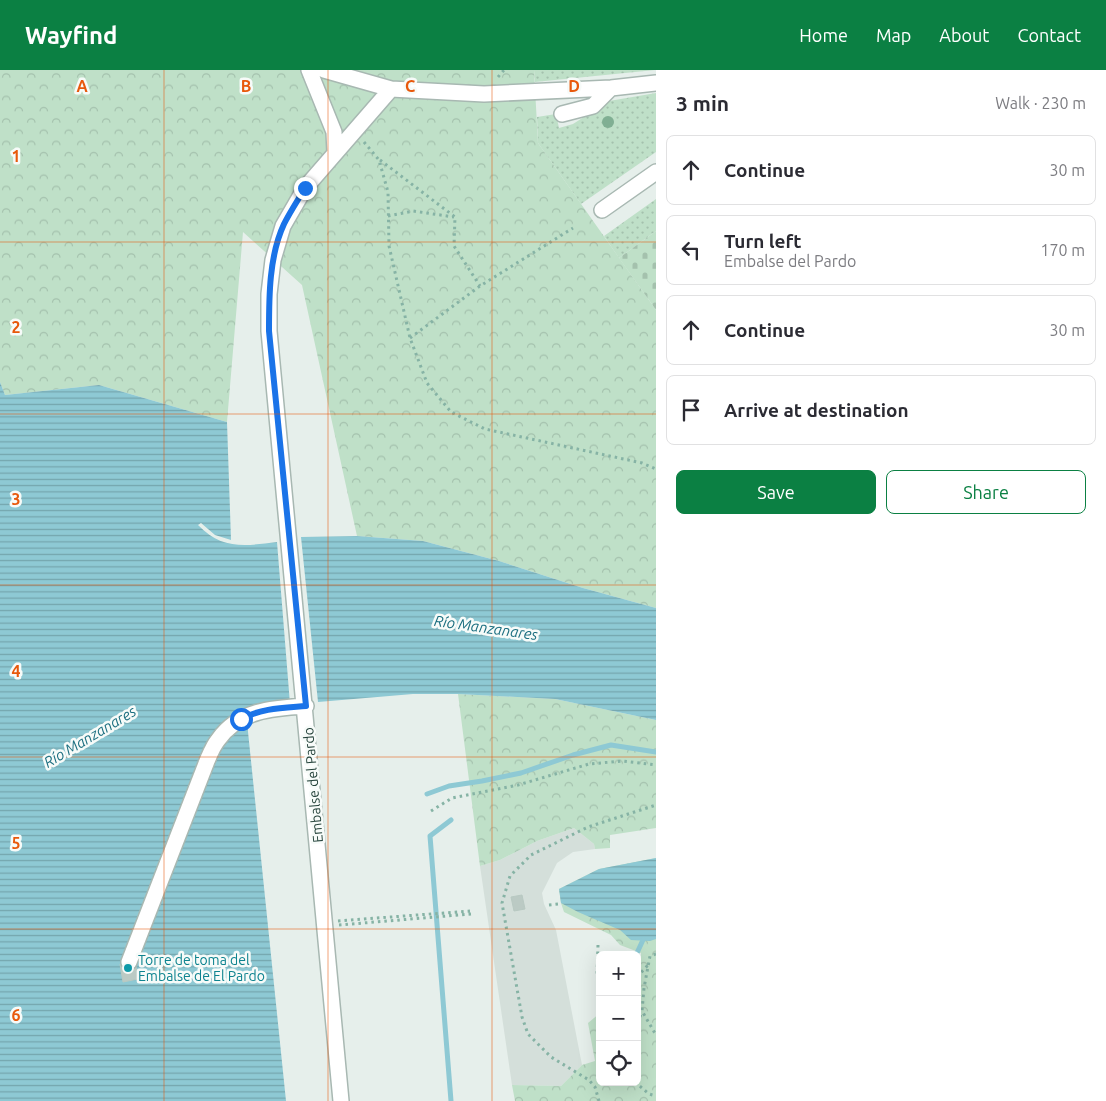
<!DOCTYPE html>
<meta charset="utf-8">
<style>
body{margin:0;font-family:Ubuntu,sans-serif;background:#f2f2f3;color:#2b2b33}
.controls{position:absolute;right:15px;bottom:15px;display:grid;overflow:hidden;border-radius:8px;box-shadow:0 5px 20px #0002}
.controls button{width:45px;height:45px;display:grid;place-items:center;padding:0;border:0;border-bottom:1px solid #e1e1e2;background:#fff;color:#2b2b33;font:25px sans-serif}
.stop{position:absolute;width:15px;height:15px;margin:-11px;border:4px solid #1a73e8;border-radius:50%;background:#fff}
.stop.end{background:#1a73e8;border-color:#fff;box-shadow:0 1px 5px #0008}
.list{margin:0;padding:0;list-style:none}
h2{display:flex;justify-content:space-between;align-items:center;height:65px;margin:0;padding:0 20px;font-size:21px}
h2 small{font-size:16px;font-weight:400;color:#7c7c81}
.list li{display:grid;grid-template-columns:32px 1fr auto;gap:15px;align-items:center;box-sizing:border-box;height:70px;margin:0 10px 10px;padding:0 10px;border:1px solid #e1e1e2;border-radius:8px}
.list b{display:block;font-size:19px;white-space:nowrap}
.list p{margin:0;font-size:16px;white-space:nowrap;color:#7c7c81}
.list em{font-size:16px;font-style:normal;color:#7c7c81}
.actions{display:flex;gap:10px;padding:15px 20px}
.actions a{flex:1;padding:11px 0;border:1px solid #0b8043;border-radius:8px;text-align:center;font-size:18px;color:#0b8043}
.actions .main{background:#0b8043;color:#fff}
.icon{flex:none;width:28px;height:28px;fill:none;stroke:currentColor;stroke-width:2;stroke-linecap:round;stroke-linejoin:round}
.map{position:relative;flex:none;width:656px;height:1031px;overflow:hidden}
header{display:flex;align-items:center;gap:30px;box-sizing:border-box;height:70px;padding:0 25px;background:#0b8043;color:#fff}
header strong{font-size:24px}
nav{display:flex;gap:28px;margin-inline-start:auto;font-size:18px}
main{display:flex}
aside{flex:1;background:#fff}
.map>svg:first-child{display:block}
.built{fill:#d4dfda}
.grass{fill:url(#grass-dots)}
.forest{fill:url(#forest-crowns)}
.cemetery{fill:url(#cemetery-stones)}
.water{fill:url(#water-rules)}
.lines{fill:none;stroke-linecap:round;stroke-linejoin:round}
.stream{stroke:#8ec9d4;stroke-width:5}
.building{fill:#bbcac4;stroke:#b8c9c2}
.minor-casing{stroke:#a8b8b2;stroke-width:18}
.path{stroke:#86b3a5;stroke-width:3;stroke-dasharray:2.5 4;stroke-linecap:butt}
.minor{stroke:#fff;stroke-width:15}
.tree{fill:#80af93}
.route{stroke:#1a73e8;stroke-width:6}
.grid{fill:none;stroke:#e8590c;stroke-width:1;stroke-opacity:0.55}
.culture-dot{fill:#0f9aa8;stroke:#f7fbf9;stroke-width:2}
.labels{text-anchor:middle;stroke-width:5;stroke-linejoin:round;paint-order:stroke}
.street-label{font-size:14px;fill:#24423a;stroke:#f7fbf9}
.culture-label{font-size:14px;fill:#0d838f;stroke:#f7fbf9;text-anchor:start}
.water-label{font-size:15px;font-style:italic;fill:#1c6f80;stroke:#f7fbf9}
.grid-label{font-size:16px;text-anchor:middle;font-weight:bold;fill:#e8590c;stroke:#f7fbf9;stroke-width:5;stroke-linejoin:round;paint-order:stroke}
</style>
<header>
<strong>Wayfind</strong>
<nav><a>Home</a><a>Map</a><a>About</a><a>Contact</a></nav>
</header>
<main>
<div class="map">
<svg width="656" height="1031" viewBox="0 0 656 1031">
<defs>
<pattern id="grass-dots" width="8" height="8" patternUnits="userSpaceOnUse" patternTransform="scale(1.25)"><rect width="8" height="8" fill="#bfe0c8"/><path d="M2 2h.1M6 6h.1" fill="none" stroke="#a4c1ad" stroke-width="1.8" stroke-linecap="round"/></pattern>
<pattern id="forest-crowns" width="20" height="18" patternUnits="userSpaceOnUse" patternTransform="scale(1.25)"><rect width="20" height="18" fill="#bfe0c8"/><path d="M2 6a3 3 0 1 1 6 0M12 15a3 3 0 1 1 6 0" fill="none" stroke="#a4c1ad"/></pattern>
<pattern id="cemetery-stones" width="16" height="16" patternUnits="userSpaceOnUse" patternTransform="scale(1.25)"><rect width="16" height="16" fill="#bfe0c8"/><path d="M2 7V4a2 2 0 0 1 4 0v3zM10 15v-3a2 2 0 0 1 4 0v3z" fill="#a4c1ad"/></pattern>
<pattern id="water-rules" width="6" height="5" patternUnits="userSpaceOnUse" patternTransform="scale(1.25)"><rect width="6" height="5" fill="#8ec9d4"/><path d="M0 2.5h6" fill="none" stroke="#74a5ad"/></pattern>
</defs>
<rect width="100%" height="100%" fill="#e6efeb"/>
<path class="built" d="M 574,758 L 594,774 L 595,779 L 573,782 L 557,793 L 542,823 L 544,834 L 556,860 L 582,995 L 561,1016 L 512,1015 L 480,796 L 500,790 L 537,771 Z"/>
<path class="grass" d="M 534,0 L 655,0 L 535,12 Z
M 656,23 L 656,82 L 581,134 L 538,73 L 537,47 L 556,44 L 559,58 L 573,54 L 609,31 Z
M 656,129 L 656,161 L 619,188 L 604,166 Z"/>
<path class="forest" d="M 0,0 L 534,0 L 538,73 L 656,240 L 656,538 L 583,518 L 499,491 L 423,471 L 357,466 L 302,215 L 243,162 L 227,352 L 99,315 L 5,325 L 0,312 Z
M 458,624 L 555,629 L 656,650 L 656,758 L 610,765 L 610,778 L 595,779 L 594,774 L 574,758 L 537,771 L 500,790 L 480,796 Z
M 656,788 L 656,1031 L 515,1031 L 512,1015 L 561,1016 L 582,995 L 595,991 L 588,953 L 600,943 L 600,1012 L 637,1012 L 637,913 L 641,910 L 641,883 L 620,875 L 611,865 L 564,842 L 561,833 L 559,819 L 599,799 Z"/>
<path class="cemetery" d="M 656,161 L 656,240 L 619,188 Z"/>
<path class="water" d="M 0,312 L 5,325 L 99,315 L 227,352 L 231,470 L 215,465 L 201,453 L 198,455 C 222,480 245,476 277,472 L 290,634 L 263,636 L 223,668 L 247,652 L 286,1031 L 0,1031 Z
M 357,466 L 423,471 L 499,491 L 583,518 L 656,538 L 656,650 L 555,629 L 458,624 L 413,624 L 318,632 L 301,467 Z
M 656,788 L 656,869 L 650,871 L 631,870 L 620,860 L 578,842 L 561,833 L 559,819 L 599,799 Z"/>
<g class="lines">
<path class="stream" d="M 427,724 L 449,716 L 482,711 L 521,703 L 573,685 L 611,675 L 656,682
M 451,750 L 430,766 L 451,1031
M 636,885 L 643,870"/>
</g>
<path class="building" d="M 522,825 L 525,839 L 514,841 L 511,827 Z
M 135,891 L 138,909 L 123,912 L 120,894 Z"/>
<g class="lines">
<g class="minor-casing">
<path id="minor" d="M 309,0 L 334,62 L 335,83
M 324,0 L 391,19 L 484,24 L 611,18 L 656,13
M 562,44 L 593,36 L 611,18
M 602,140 L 656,102
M 129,892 L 207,691 C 210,684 213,676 218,670 C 239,640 272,638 306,636
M 341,1031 L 269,261 L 269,224 L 273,190 L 283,156 L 305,118 L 391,19"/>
</g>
<path class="path" d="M 498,7 L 504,0
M 364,72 L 379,90 L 388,122 L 389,176 L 410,268 L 427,313 L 451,342 L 485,359 L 642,393 L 656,399
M 380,90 L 455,147 L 454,176 L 480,216
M 388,146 L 413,141 L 454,147
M 410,268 L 480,216 L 573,158
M 431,741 L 452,728 L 518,715 L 589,694 L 623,691 L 656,695
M 549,835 L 559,834 L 559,831
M 338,851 L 470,841
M 339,855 L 471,844
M 598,875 L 597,906 L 600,918
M 656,884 L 650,886 L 644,918 L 642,941 L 656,965
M 637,907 L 648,895
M 600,938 L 598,946 L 600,951
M 637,953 L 642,942
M 635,1012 L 649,1024 L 656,1026
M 599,1031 L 595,1017 L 589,1010 L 551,987 L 528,964 L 522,947 L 502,833 L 510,806 L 531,785 L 588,757 L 656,735"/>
<use href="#minor" class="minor"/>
</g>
<circle class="tree" cx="608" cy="52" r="6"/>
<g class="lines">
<path class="route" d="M 241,649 C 262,638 282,638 306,636 L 269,261 C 269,227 269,186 284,154 C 290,142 298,130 305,118"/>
</g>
<path class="grid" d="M 164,0 L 164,1031M 328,0 L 328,1031M 492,0 L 492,1031M 0,172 L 656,172M 0,344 L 656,344M 0,515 L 656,515M 0,687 L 656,687M 0,859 L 656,859"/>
<circle class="culture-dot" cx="128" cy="898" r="5"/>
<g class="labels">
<g class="street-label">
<text transform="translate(313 715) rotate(-95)" y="5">Embalse del Pardo</text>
</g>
<g class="culture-label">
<text x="138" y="895">Torre de toma del<tspan x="138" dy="16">Embalse de El Pardo</tspan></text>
</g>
<g class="water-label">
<text transform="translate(486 558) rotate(8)" y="5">Río Manzanares</text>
<text transform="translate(90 667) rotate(-31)" y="5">Río Manzanares</text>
</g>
</g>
<g class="grid-label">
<text x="82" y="22">A</text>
<text x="246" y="22">B</text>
<text x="410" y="22">C</text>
<text x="574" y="22">D</text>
<text x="16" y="92">1</text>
<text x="16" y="263">2</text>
<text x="16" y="435">3</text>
<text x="16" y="607">4</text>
<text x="16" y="779">5</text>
<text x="16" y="951">6</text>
</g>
</svg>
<div class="controls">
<button>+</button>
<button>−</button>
<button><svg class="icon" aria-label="locate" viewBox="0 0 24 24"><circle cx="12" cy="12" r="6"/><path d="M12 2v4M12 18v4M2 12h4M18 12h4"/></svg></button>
</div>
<div class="stop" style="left:241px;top:649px"></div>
<div class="stop end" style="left:305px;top:118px"></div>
</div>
<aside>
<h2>3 min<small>Walk · 230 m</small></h2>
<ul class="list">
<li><svg class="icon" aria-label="ahead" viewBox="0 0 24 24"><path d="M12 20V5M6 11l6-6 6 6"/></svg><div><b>Continue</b></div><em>30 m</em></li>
<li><svg class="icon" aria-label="left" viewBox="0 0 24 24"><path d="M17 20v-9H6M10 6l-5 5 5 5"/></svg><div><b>Turn left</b><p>Embalse del Pardo</p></div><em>170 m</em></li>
<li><svg class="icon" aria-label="ahead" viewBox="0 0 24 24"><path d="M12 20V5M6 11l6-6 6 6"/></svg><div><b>Continue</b></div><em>30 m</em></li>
<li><svg class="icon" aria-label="arrive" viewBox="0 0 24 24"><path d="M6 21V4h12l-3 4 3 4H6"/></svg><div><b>Arrive at destination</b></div></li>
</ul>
<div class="actions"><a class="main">Save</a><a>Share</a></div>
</aside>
</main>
